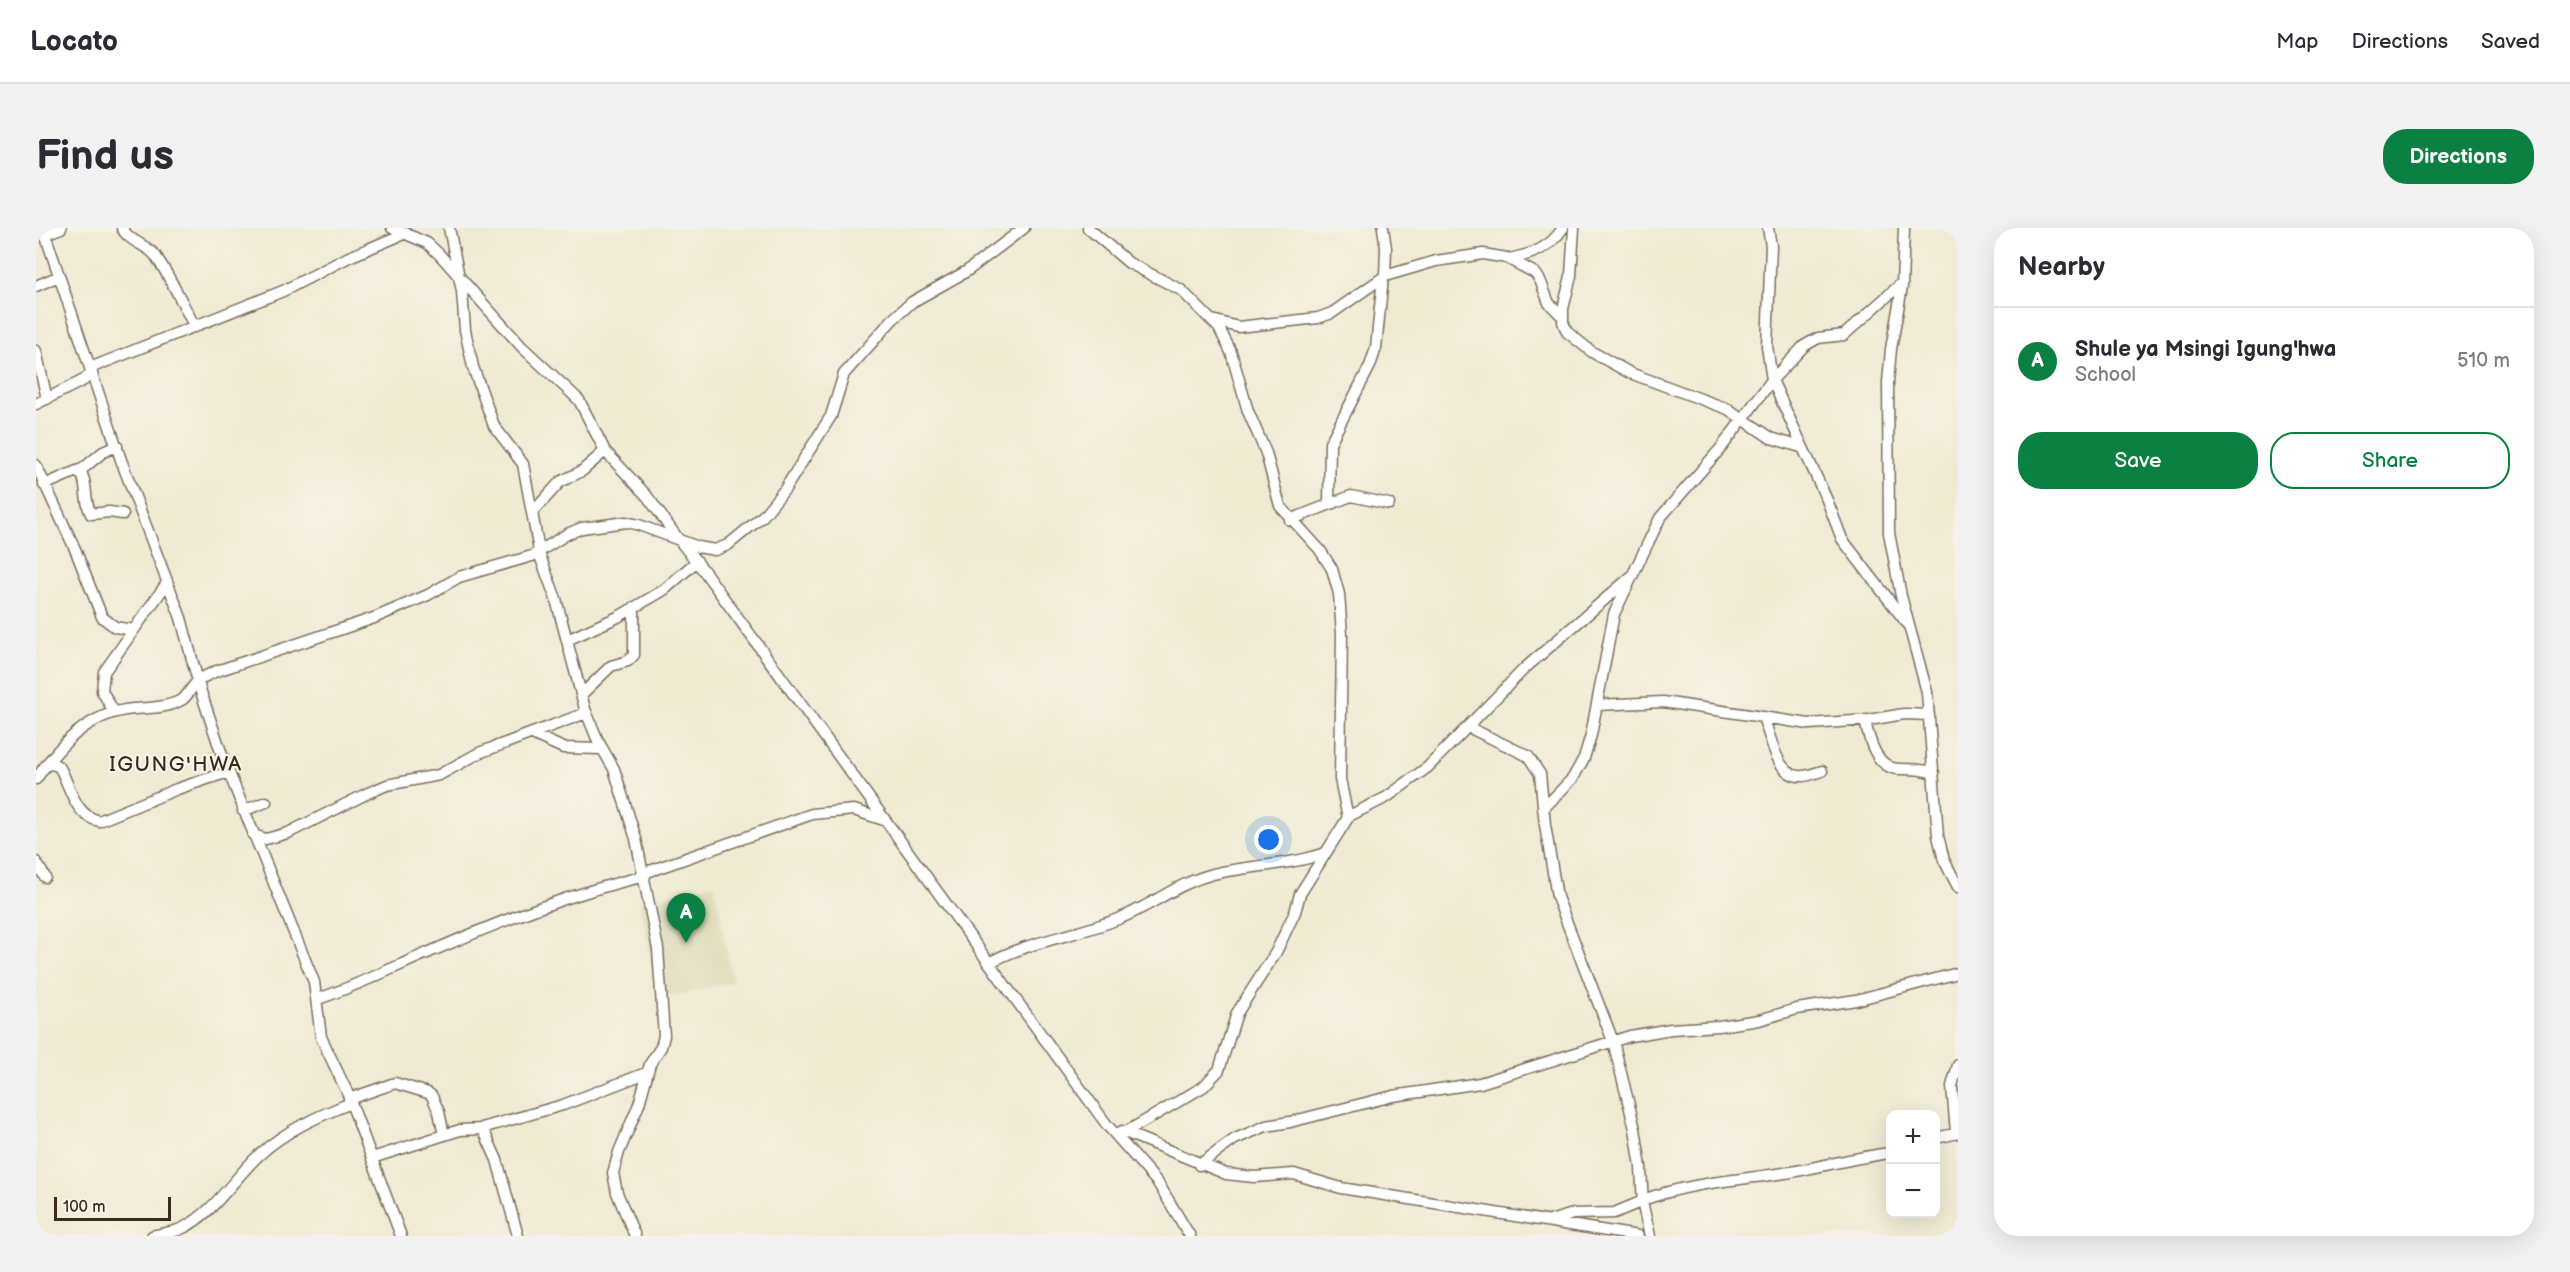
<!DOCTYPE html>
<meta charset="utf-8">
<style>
body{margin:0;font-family:"Balsamiq Sans",sans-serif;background:#f2f2f3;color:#2b2b33}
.controls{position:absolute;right:18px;bottom:18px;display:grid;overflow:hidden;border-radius:12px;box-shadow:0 6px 24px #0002}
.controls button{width:54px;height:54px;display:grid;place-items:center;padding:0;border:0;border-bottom:2px solid #e1e1e2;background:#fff;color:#2b2b33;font:30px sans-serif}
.scale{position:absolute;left:18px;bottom:15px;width:117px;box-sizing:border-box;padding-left:6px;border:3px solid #3b2a1e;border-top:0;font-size:16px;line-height:21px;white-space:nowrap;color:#3b2a1e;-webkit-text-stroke:4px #f7f3e8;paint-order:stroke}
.you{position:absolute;left:1233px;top:612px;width:21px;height:21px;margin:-15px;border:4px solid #fff;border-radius:50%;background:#1a73e8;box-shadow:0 0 0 9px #1a73e833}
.badge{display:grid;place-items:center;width:39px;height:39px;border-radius:50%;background:#0b8043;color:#fff;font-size:20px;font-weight:700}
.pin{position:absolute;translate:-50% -50px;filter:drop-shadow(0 2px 3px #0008)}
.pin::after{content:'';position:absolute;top:32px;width:21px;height:18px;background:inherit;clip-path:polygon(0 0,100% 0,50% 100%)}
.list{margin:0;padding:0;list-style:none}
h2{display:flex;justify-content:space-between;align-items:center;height:78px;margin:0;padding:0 24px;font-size:26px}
h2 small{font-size:20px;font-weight:400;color:#7c7c81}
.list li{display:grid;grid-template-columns:39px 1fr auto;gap:18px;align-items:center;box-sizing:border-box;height:108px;padding:0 24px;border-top:2px solid #e1e1e2}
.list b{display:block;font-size:22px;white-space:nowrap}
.list p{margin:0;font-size:20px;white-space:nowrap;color:#7c7c81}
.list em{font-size:20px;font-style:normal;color:#7c7c81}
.actions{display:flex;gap:12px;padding:18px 24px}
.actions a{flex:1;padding:14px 0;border:2px solid #0b8043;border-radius:24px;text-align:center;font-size:21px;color:#0b8043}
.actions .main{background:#0b8043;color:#fff}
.map{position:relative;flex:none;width:1922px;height:1008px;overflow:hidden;border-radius:24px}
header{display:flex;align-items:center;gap:36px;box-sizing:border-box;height:84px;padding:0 30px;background:#fff;border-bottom:2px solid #e1e1e2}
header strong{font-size:28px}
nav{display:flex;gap:33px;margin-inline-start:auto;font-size:21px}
.intro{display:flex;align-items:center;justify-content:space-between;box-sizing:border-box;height:144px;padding:0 36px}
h1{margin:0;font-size:42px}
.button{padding:15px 27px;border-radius:24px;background:#0b8043;color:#fff;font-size:21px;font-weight:700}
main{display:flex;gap:36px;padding:0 36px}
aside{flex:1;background:#fff;border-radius:24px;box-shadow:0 6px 24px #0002}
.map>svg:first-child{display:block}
.built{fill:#dfddbb}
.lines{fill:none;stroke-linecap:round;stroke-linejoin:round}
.minor-casing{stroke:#7a6d5d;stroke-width:13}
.minor{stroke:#fff;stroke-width:10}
.labels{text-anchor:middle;stroke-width:4.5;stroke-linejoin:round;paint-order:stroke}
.quarter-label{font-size:21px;letter-spacing:1.5px;fill:#3b2a1e;stroke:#f7f3e8}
</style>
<header>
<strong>Locato</strong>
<nav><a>Map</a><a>Directions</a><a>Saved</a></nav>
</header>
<div class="intro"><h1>Find us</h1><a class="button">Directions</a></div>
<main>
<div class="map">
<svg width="1922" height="1008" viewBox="0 0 1922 1008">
<rect width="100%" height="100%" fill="#f7f3e8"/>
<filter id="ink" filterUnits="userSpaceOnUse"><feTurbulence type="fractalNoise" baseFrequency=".0167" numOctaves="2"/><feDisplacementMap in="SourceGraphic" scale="12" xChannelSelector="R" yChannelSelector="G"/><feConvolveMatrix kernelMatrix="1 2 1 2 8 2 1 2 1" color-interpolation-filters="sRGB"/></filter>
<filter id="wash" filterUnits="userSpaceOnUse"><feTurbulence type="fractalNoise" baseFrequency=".008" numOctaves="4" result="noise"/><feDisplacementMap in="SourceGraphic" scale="24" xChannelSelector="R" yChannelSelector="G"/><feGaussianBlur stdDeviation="1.35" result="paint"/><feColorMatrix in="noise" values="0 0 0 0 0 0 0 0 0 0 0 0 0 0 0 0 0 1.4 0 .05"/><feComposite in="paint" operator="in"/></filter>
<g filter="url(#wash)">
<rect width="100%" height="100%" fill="#efead2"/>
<path class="built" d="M 678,656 L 697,754 L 622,772 L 604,674 Z"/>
</g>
<g filter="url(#ink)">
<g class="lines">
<g class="minor-casing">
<path id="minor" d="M 7,0 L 85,232 L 145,390 L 164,461 L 187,530 L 278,754 L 285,809 L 311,864 L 365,1008
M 86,0 C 93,14 110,16 119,27 C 135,50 146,75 159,99
M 356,0 L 391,15 L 403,26 L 486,119 L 543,172 L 569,223 L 611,268 L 643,312 L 668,343 L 1071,897 L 1122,955 L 1154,1008
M 413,0 L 426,63 L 429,102 L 437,139 L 458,198 L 487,236 L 504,328 L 520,371 L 549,481 L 562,513 L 578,541 L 600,611 L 622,721 L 628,808 L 625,819 L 614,836 L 603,876 L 583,924 L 577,945 L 581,965 L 599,1008
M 1052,0 L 1093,35 L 1145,62 L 1183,100 L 1195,124 L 1212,183 L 1230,225 L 1244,278 L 1284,322 L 1296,341 L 1303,366 L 1306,406 L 1304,551 L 1312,590
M 1347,0 L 1350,20 L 1349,48
M 1538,0 L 1535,48 L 1527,81 L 1527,94 L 1531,104 L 1556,124 L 1594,145 L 1692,181 L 1735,210 L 1765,219
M 1732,0 L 1735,18 L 1731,118 L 1736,152 L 1791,272 L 1806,311 L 1870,394
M 1868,0 L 1866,59 L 1855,121 L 1852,154 L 1853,305 L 1865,368 L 1891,464 L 1902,608 L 1908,632 L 1922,659
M 9,6 L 25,0
M 1473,31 C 1497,26 1513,21 1527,0
M 0,58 L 23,48
M 1176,92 L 1202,99 L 1282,90 L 1296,85 L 1349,48 L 1400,33 L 1447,26 L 1471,30 L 1499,45 L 1504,52 L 1513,75 L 1527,89
M 0,123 L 11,171
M 54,140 L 247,63 L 313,29 L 370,5
M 0,176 L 48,152 L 56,144
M 0,237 L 39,321 L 66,389 L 79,399 L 97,402
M 44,243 L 67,224 L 81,218
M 8,257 L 43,242 C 53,254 47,272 55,286 L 73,284 L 87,286
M 1293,275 L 1294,215 L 1334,138 L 1340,120 L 1347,49
M 497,284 L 524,254 L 546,243 L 569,223
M 1254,292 L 1315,268 L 1353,276
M 531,412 L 582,389 L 628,362 L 661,333
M 545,467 L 575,438 L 592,433 L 598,427 L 598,379
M 1561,477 L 1627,474 L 1773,496 L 1833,492 L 1868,486 L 1893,487
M 78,484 L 66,463 L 68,444 L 131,355
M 1727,490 C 1735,506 1739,546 1763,548 C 1770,549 1778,545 1786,543
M 1829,493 C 1833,511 1840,541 1864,541 C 1876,541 1886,541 1898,545
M 1432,499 L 1492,528 L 1504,546 L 1509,597 L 1521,669 L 1577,813 L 1599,901 L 1605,939 L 1607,978 L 1614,1008
M 496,506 L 527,520 L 566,521
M 11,536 L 20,537 L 24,540 C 35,560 38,587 63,593 L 141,561 L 192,544
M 0,551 C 24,516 53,485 97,481 C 113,480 133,480 147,471 C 153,466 156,458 162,453 C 166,449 173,447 178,444 L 338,390 L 392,367 L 423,349 L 496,328 L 531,306 L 546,300 L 590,294 L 603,297 L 662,319 L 679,322 L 692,317 L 727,288 L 749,261 L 795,188 L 808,146 L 856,92 L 876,74 L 931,43 L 988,0
M 1507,581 L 1537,550 L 1548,530 L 1555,507 L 1578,386 L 1624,290 L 1685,220 L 1736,152 L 1768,118 L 1782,110 L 1808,107 L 1866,55
M 207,583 L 230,574
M 217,607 L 230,611 L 252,605 L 332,565 L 351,557 L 403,547 L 443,525 L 550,485
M 0,634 L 9,649
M 608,645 L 776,586 L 818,582 L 848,592
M 953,735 C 992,713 1040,708 1082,691 C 1116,678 1139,656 1177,646 C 1214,637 1253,638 1289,625
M 282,771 C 321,758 358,739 396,723 C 465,693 536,665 609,648
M 313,871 L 359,855 L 392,865 L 396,868 L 403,884 L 408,907
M 446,900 L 527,877 L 610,845
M 1086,903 L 1190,946 L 1218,949 L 1258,946 L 1305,960 L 1602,1008
M 1090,904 L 1167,859 L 1183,842 L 1201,785 L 1240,724 L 1259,684 L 1264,666 L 1313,588 L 1351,569 L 1392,539 L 1489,440 L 1596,348
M 1920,905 L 1916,858 L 1922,837
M 1900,910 L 1922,905
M 336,930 L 424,902 L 447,901 L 461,932 L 482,1008
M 1163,937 L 1199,911 L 1230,898 L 1254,894 L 1357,868 L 1444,855 L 1594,808 L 1635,801 L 1683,798 L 1723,792 L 1761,781 L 1820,772 L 1922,745
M 1607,972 C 1655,954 1705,952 1755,944 C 1789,938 1821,929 1854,925
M 1514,993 L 1537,986 L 1578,985 L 1607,973
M 116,1008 C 126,1005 137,1005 147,1000 C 178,985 198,950 223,927 C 249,903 282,888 315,875"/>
</g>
<use href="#minor" class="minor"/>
</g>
</g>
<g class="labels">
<g class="quarter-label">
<text x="140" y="543">IGUNG'HWA</text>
</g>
</g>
</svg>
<div class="controls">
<button>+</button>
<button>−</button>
</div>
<div class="scale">100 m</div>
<div class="you"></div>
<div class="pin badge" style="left:650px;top:715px">A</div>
</div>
<aside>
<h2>Nearby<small></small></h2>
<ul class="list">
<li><span class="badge">A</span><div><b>Shule ya Msingi Igung'hwa</b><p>School</p></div><em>510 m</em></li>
</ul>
<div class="actions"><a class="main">Save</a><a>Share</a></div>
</aside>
</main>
